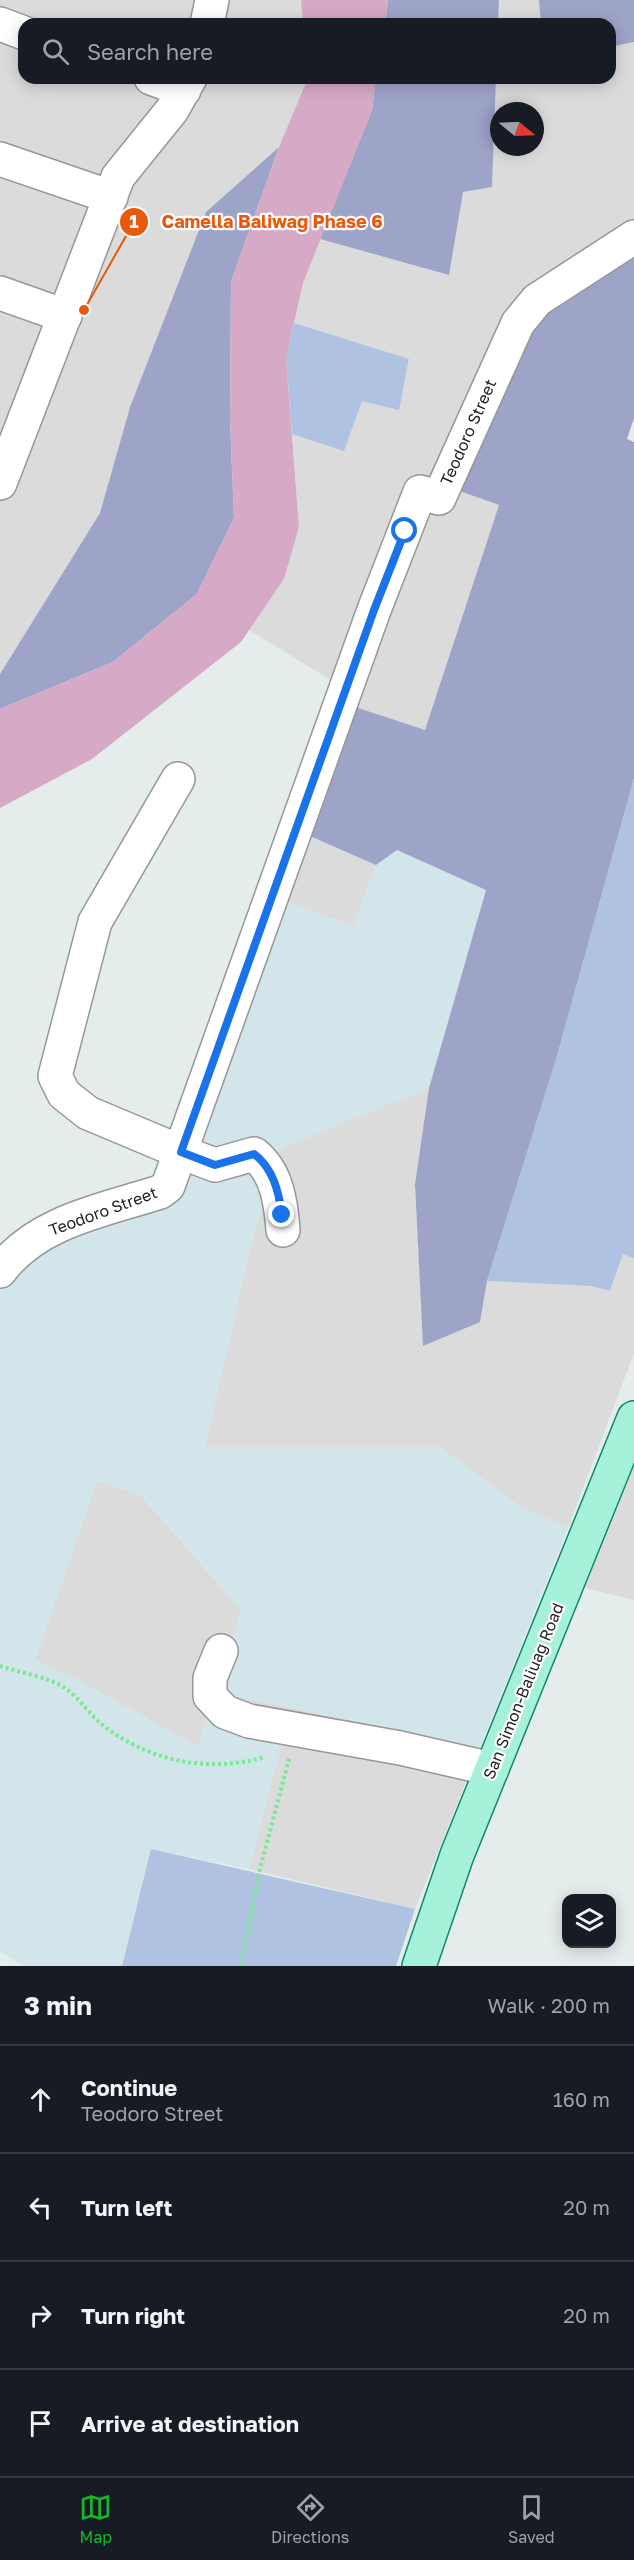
<!DOCTYPE html>
<meta charset="utf-8">
<style>
body{margin:0;font-family:"Golos Text",sans-serif;background:#20242c;color:#f1f3f6}
.controls{position:absolute;right:18px;bottom:18px;display:grid;overflow:hidden;border-radius:12px;box-shadow:0 3px 15px #0003}
.controls button{width:54px;height:54px;display:grid;place-items:center;padding:0;border:0;border-bottom:2px solid #363941;background:#171b24;color:#f1f3f6;font:30px sans-serif}
.compass{position:absolute;left:490px;top:102px;width:54px;height:54px;border-radius:50%;background:#171b24;box-shadow:0 3px 15px #0003;rotate:109deg}
.stop{position:absolute;width:18px;height:18px;margin:-14px;border:4px solid #1a73e8;border-radius:50%;background:#fff}
.stop.end{background:#1a73e8;border-color:#fff;box-shadow:0 2px 6px #0008}
.list{margin:0;padding:0;list-style:none}
h2{display:flex;justify-content:space-between;align-items:center;height:78px;margin:0;padding:0 24px;font-size:26px}
h2 small{font-size:20px;font-weight:400;color:#9ea1a6}
.list li{display:grid;grid-template-columns:39px 1fr auto;gap:18px;align-items:center;box-sizing:border-box;height:108px;padding:0 24px;border-top:2px solid #363941}
.list b{display:block;font-size:22px;white-space:nowrap}
.list p{margin:0;font-size:20px;white-space:nowrap;color:#9ea1a6}
.list em{font-size:20px;font-style:normal;color:#9ea1a6}
.icon{flex:none;width:33px;height:33px;fill:none;stroke:currentColor;stroke-width:2;stroke-linecap:round;stroke-linejoin:round}
.map{position:relative;flex:none;width:634px;height:1966px;overflow:hidden}
.search{position:absolute;background:#171b24;box-shadow:0 3px 15px #0003;left:18px;right:18px;top:18px;height:66px;display:flex;align-items:center;gap:15px;box-sizing:border-box;padding:0 21px;border-radius:18px;color:#9ea1a6;font-size:22px}
.sheet{height:510px;background:#171b24}
nav{display:flex;justify-content:space-around;align-items:center;box-sizing:border-box;height:84px;border-top:2px solid #363941;background:#171b24;font-size:16px;color:#9ea1a6}
nav a{display:grid;justify-items:center;gap:3px}
nav .on{color:#16b52a}
.map>svg:first-child{display:block}
.residential{fill:#dadbda;fill-rule:evenodd}
.farmland{fill:#d1e5ea}
.grass{fill:#afc2e2}
.forest{fill:#9da4c8}
.water{fill:#d6a9c6}
.lines{fill:none;stroke-linecap:round;stroke-linejoin:round}
.minor-casing{stroke:#979797;stroke-width:36}
.major-casing{stroke:#10876f;stroke-width:36}
.path{stroke:#78ea93;stroke-width:4;stroke-dasharray:3 3;stroke-linecap:butt}
.minor{stroke:#fff;stroke-width:33}
.major{stroke:#a5f1da;stroke-width:33}
.route{stroke:#1a73e8;stroke-width:8}
.labels{text-anchor:middle;stroke-width:4.5;stroke-linejoin:round;paint-order:stroke}
.street-label{font-size:16px;fill:#1d1d1d;stroke:#fff}
.leader{fill:none;stroke:#e8590c;stroke-width:2}
.callout-dot{fill:#e8590c;stroke:#fff;stroke-width:2}
.mark-label{font-size:18px;text-anchor:middle;font-weight:bold;fill:#fff}
.callout-label{font-size:18px;text-anchor:middle;font-weight:bold;fill:#e8590c;stroke:#fff;stroke-width:4.5;stroke-linejoin:round;paint-order:stroke}
</style>
<div class="map">
<svg width="634" height="1966" viewBox="0 0 634 1966">
<rect width="100%" height="100%" fill="#e4edeb"/>
<path class="residential" d="M 0,0 L 301,0 L 303,24 L 24,24 L 24,78 L 308,78 L 279,147 L 206,212 L 130,407 L 100,513 L 0,674 Z
M 499,0 L 539,0 L 541,24 L 498,24 Z
M 634,42 L 634,227 L 511,305 L 497,342 L 339,685 L 249,630 L 284,579 L 299,527 L 292,434 L 344,450 L 362,400 L 399,409 L 409,360 L 294,323 L 303,283 L 320,239 L 448,275 L 463,191 L 492,187 L 496,78 L 610,78 L 610,47 ZM 499,111 L 535,111 L 535,147 L 499,147 Z
M 454,489 L 499,505 L 425,731 L 349,705 L 420,504 Z
M 303,833 L 376,865 L 353,926 L 279,899 Z
M 429,1088 L 415,1184 L 424,1345 L 480,1322 L 487,1281 L 591,1286 L 610,1291 L 623,1254 L 634,1258 L 634,1353 L 568,1528 L 519,1506 L 440,1447 L 205,1447 L 251,1244 L 282,1147 Z
M 634,1467 L 634,1600 L 585,1588 Z
M 97,1481 L 141,1495 L 241,1610 L 217,1692 L 480,1747 L 415,1909 L 249,1869 L 285,1732 L 197,1746 L 78,1680 L 35,1660 Z"/>
<path class="farmland" d="M 397,850 L 486,890 L 429,1088 L 282,1147 L 251,1244 L 205,1447 L 440,1447 L 519,1506 L 568,1528 L 480,1747 L 217,1692 L 241,1610 L 142,1495 L 97,1481 L 35,1660 L 78,1680 L 197,1746 L 211,1707 L 285,1732 L 249,1869 L 151,1849 L 122,1966 L 24,1966 L 0,1952 L 0,1281 L 17,1261 L 175,1195 L 279,899 L 353,926 L 376,865 Z"/>
<path class="grass" d="M 294,323 L 409,359 L 399,410 L 362,401 L 344,451 L 292,434 L 286,358 Z
M 634,778 L 634,1258 L 623,1254 L 610,1291 L 591,1286 L 487,1281 L 557,1056 Z
M 151,1849 L 415,1909 L 396,1966 L 122,1966 Z"/>
<path class="forest" d="M 388,0 L 499,0 L 498,24 L 385,24 Z
M 539,0 L 634,0 L 634,42 L 610,47 L 610,24 L 541,24 Z
M 376,78 L 496,78 L 492,187 L 463,192 L 449,275 L 320,239 L 372,110 Z
M 279,147 L 231,282 L 230,420 L 234,518 L 197,594 L 113,662 L 0,709 L 0,674 L 100,513 L 130,407 L 206,212 Z
M 634,249 L 634,418 L 627,439 L 634,442 L 634,778 L 557,1056 L 487,1281 L 480,1322 L 423,1346 L 415,1184 L 429,1088 L 486,890 L 397,850 L 376,865 L 303,833 L 349,705 L 425,730 L 499,505 L 454,489 L 542,309 Z"/>
<path class="water" d="M 301,0 L 388,0 L 385,24 L 303,24 Z
M 308,78 L 376,78 L 372,110 L 303,283 L 286,358 L 299,527 L 284,579 L 241,642 L 92,759 L 0,808 L 0,709 L 113,662 L 197,594 L 234,518 L 230,420 L 231,282 L 279,147 Z"/>
<g class="lines">
<g class="minor-casing">
<path id="minor" d="M 0,24 L 24,33
M 207,24 L 212,0
M 151,78 L 184,90
M 0,159 L 111,197
M 0,293 L 65,316
M 0,483 L 118,177 L 172,110 L 190,78
M 178,779 L 95,922 L 55,1076 L 64,1094 L 88,1113 L 181,1152 L 215,1165 L 254,1154 C 277,1172 281,1203 283,1230
M 0,1271 C 37,1221 104,1210 160,1192 L 168,1186 L 374,610 L 420,492 L 439,498 L 518,323 L 537,300 L 634,237
M 221,1651 L 210,1678 L 210,1696 L 225,1712 L 249,1721 L 400,1748 L 492,1769"/>
</g>
<g class="major-casing">
<path id="major" d="M 419,1966 L 457,1855 L 634,1418"/>
</g>
<path class="path" d="M 0,1666 C 18,1672 51,1678 65,1688 C 80,1698 90,1716 105,1727 C 152,1762 209,1773 265,1757
M 241,1966 L 260,1869 L 289,1759"/>
<use href="#minor" class="minor"/>
<use href="#major" class="major"/>
</g>
<g class="lines">
<path class="route" d="M 282,1215 C 279,1192 273,1168 254,1154 L 215,1165 L 181,1152 L 374,610 L 405,531"/>
</g>
<g class="labels">
<g class="street-label">
<text transform="translate(468 432) rotate(-66)" y="6">Teodoro Street</text>
<text transform="translate(103 1211) rotate(-20)" y="6">Teodoro Street</text>
<text transform="translate(523 1691) rotate(-68)" y="6">San Simon-Baliuag Road</text>
</g>
</g>
<path class="leader" d="M84 310L134 222"/>
<g class="callout-dot">
<circle cx="84" cy="310" r="6"/>
<circle cx="134" cy="222" r="15"/>
</g>
<g class="mark-label">
<text x="134" y="228">1</text>
</g>
<g class="callout-label">
<text x="272" y="228">Camella Baliwag Phase 6</text>
</g>
</svg>
<div class="controls">
<button><svg class="icon" aria-label="layers" viewBox="0 0 24 24"><path d="M12 4l9 5-9 5-9-5zM3 14l9 5 9-5"/></svg></button>
</div>
<svg class="compass" viewBox="-18 -18 36 36"><path d="M0-13l5 13h-10z" fill="#e53935"/><path d="M0 13l5-13h-10z" fill="#9ea1a6"/></svg>
<div class="stop" style="left:405px;top:531px"></div>
<div class="stop end" style="left:282px;top:1215px"></div>
<div class="search"><svg class="icon" aria-label="search" viewBox="0 0 24 24"><circle cx="10" cy="10" r="6"/><path d="M15 15l6 6"/></svg>Search here</div>
</div>
<section class="sheet">
<h2>3 min<small>Walk · 200 m</small></h2>
<ul class="list">
<li><svg class="icon" aria-label="ahead" viewBox="0 0 24 24"><path d="M12 20V5M6 11l6-6 6 6"/></svg><div><b>Continue</b><p>Teodoro Street</p></div><em>160 m</em></li>
<li><svg class="icon" aria-label="left" viewBox="0 0 24 24"><path d="M17 20v-9H6M10 6l-5 5 5 5"/></svg><div><b>Turn left</b></div><em>20 m</em></li>
<li><svg class="icon" aria-label="right" viewBox="0 0 24 24"><path d="M7 20v-9h11M14 6l5 5-5 5"/></svg><div><b>Turn right</b></div><em>20 m</em></li>
<li><svg class="icon" aria-label="arrive" viewBox="0 0 24 24"><path d="M6 21V4h12l-3 4 3 4H6"/></svg><div><b>Arrive at destination</b></div></li>
</ul>
</section>
<nav>
<a class="on"><svg class="icon" aria-label="map" viewBox="0 0 24 24"><path d="M3 6l6-2 6 2 6-2v14l-6 2-6-2-6 2zM9 4v14M15 6v14"/></svg>Map</a>
<a><svg class="icon" aria-label="directions" viewBox="0 0 24 24"><path d="M12 3l9 9-9 9-9-9zM9 14v-3h6M13 9l2 2-2 2"/></svg>Directions</a>
<a><svg class="icon" aria-label="saved" viewBox="0 0 24 24"><path d="M7 4h10v16l-5-4-5 4z"/></svg>Saved</a>
</nav>
